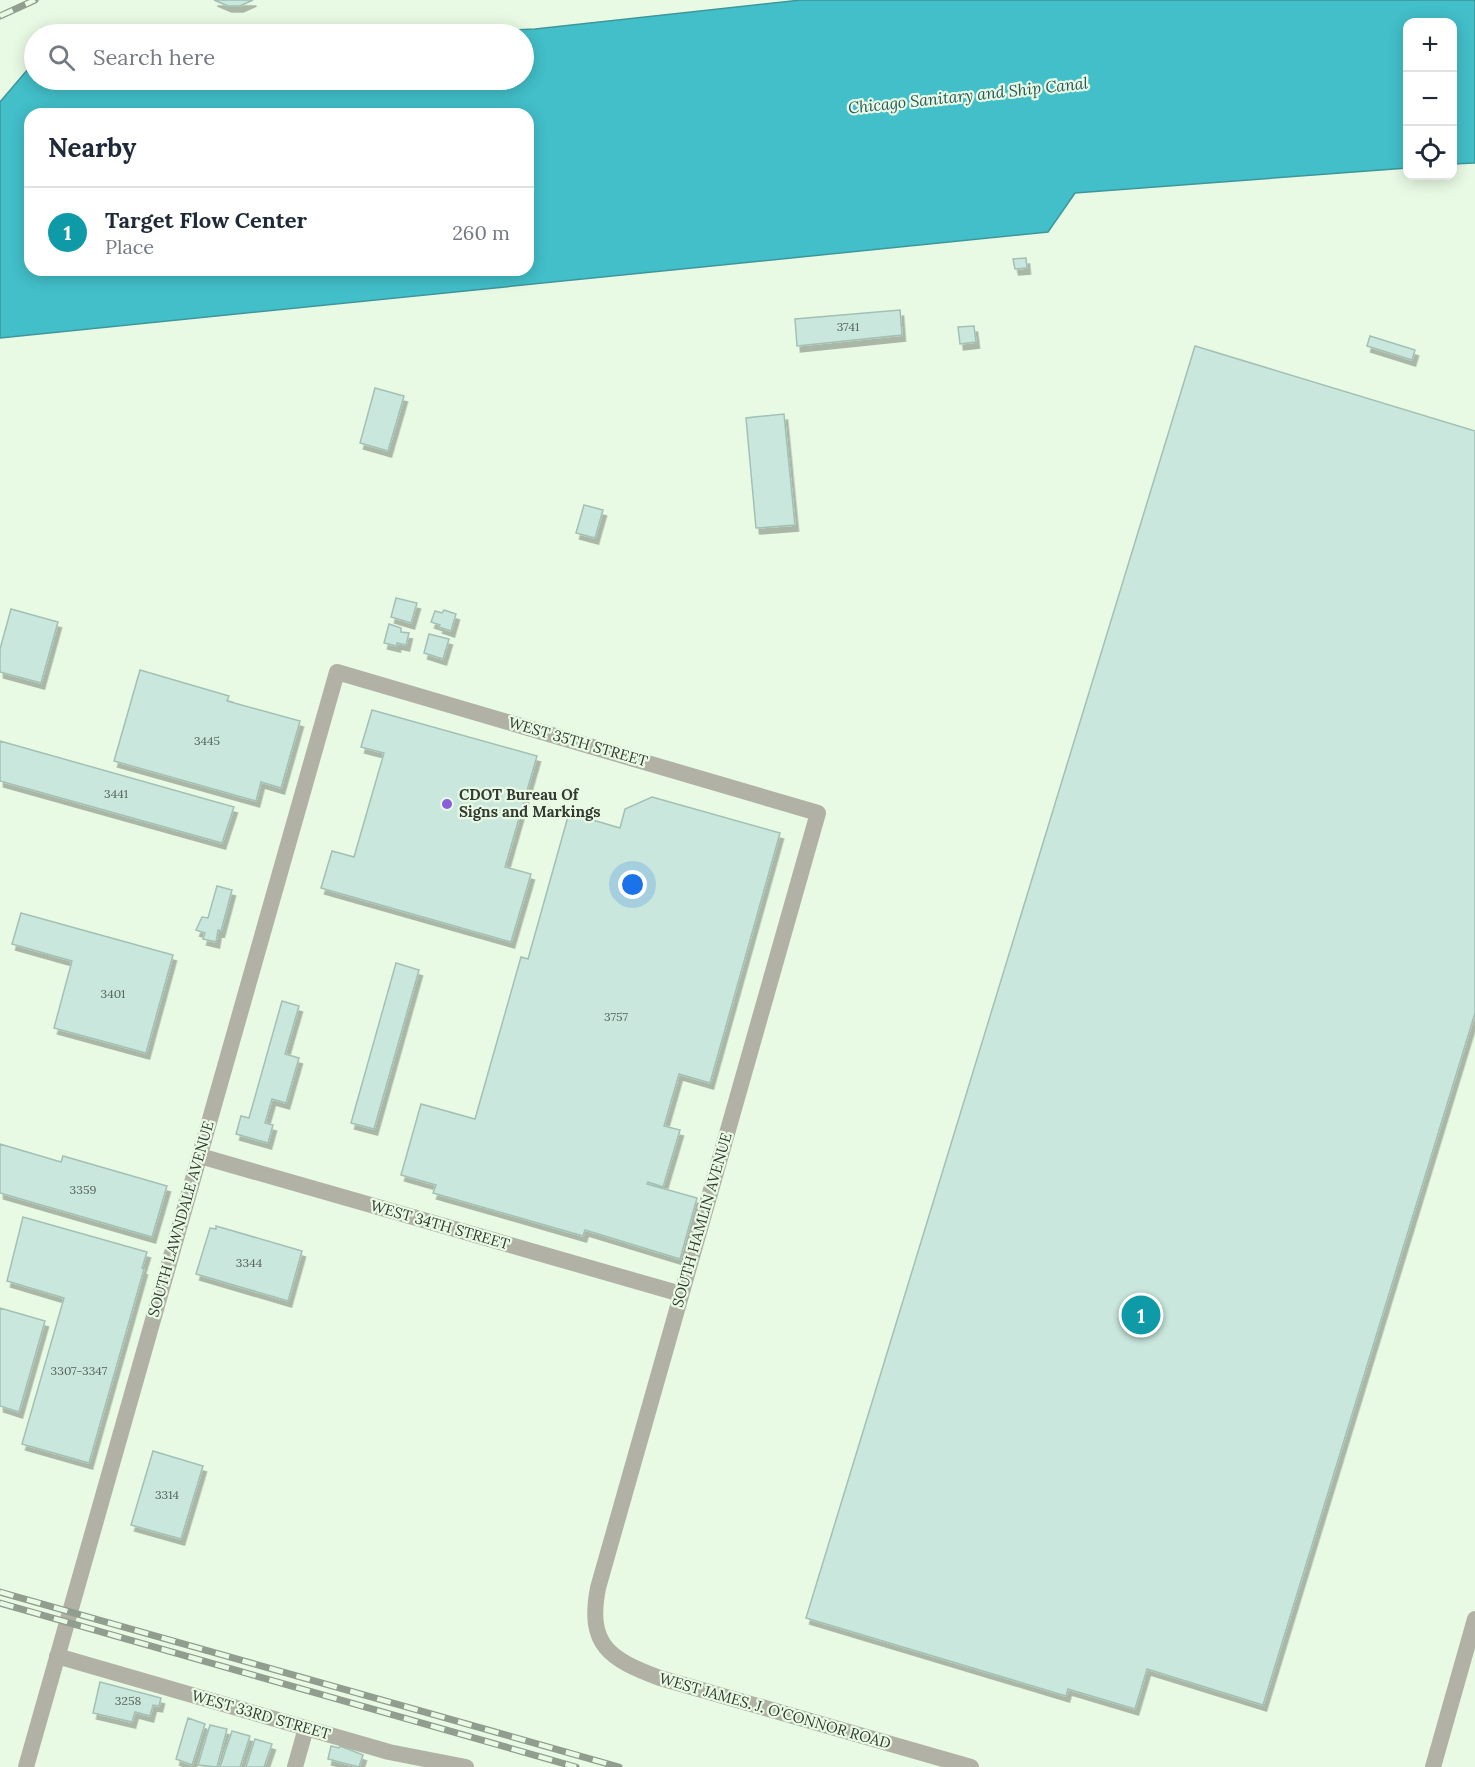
<!DOCTYPE html>
<meta charset="utf-8">
<style>
body{margin:0;font-family:Lora,serif;background:#f6f6f7;color:#1f2937}
.controls{position:absolute;right:18px;top:18px;display:grid;overflow:hidden;border-radius:12px;box-shadow:0 3px 15px #0003}
.controls button{width:54px;height:54px;display:grid;place-items:center;padding:0;border:0;border-bottom:2px solid #e0e1e3;background:#fff;color:#1f2937;font:30px sans-serif}
.you{position:absolute;left:633px;top:885px;width:21px;height:21px;margin:-15px;border:4px solid #fff;border-radius:50%;background:#1a73e8;box-shadow:0 0 0 9px #1a73e833}
.badge{display:grid;place-items:center;width:39px;height:39px;border-radius:50%;background:#8a5ed8;color:#fff;font-size:20px;font-weight:700}
.pin{position:absolute;translate:-50% -50%;border:3px solid #fff;box-shadow:0 2px 6px #0006}
.list{margin:0;padding:0;list-style:none}
h2{display:flex;justify-content:space-between;align-items:center;height:78px;margin:0;padding:0 24px;font-size:26px}
h2 small{font-size:20px;font-weight:400;color:#747a83}
.list li{display:grid;grid-template-columns:39px 1fr auto;gap:18px;align-items:center;box-sizing:border-box;height:90px;padding:0 24px;border-top:2px solid #e0e1e3}
.list b{display:block;font-size:22px;white-space:nowrap}
.list p{margin:0;font-size:20px;white-space:nowrap;color:#747a83}
.list em{font-size:20px;font-style:normal;color:#747a83}
.icon{flex:none;width:33px;height:33px;fill:none;stroke:currentColor;stroke-width:2;stroke-linecap:round;stroke-linejoin:round}
.map{position:relative;flex:none;width:1475px;height:1767px;overflow:hidden}
.search{position:absolute;background:#fff;box-shadow:0 3px 15px #0003;left:24px;top:24px;width:510px;height:66px;display:flex;align-items:center;gap:15px;box-sizing:border-box;padding:0 21px;border-radius:33px;color:#747a83;font-size:22px}
.panel{position:absolute;background:#fff;box-shadow:0 3px 15px #0003;left:24px;top:108px;width:510px;height:168px;border-radius:18px}
.map>svg:first-child{display:block}
.water{fill:#42bfc9;stroke:#3e979c;stroke-width:1.5;fill-rule:evenodd}
.building{fill:#c9e7dc;stroke:#a3c0b5;stroke-width:1.5;filter:url(#shadow)}
.lines{fill:none;stroke-linecap:round;stroke-linejoin:round}
.street{stroke:#b1b1a6;stroke-width:16}
.rail-casing{stroke:#919d8e;stroke-width:7}
.rail{stroke:#e8fae4;stroke-width:4.5;stroke-dasharray:14;stroke-linecap:butt}
.poi-dot{fill:#8a5ed8;stroke:#e8fae4;stroke-width:2}
.labels{text-anchor:middle;stroke-width:4.5;stroke-linejoin:round;paint-order:stroke}
.number-label{font-size:12px;fill:#58655c}
.street-label{font-size:15px;fill:#333a32;stroke:#e8fae4}
.poi-label{font-size:15px;font-weight:bold;fill:#333a32;stroke:#e8fae4;text-anchor:start}
.water-label{font-size:16px;font-style:italic;fill:#25595e;stroke:#e8fae4}
</style>
<div class="map">
<svg width="1475" height="1767" viewBox="0 0 1475 1767">
<defs>
<filter id="shadow"><feDropShadow dx="3.5" dy="6" stdDeviation="0" flood-color="#0004"/></filter>
</defs>
<rect width="100%" height="100%" fill="#e8fae4"/>
<path class="water" d="M 801,0 L 1475,0 L 1475,163 L 1453,164 L 1452,22 L 1408,22 L 1407,168 L 1075,193 L 1048,232 L 0,338 L 0,102 L 34,62 L 34,80 L 524,80 L 524,34 L 436,34 L 535,29 ZM 30,114 L 528,114 L 528,270 L 30,270 Z"/>
<path class="building" d="M 214,0 L 253,0 L 240,6 L 228,6 Z
M 1026,258 L 1027,268 L 1015,269 L 1013,259 Z
M 900,310 L 902,335 L 797,346 L 795,319 Z
M 974,326 L 976,342 L 960,344 L 958,327 Z
M 1370,336 L 1415,350 L 1412,360 L 1367,346 Z
M 1195,346 L 1475,431 L 1475,1013 L 1263,1705 L 1147,1669 L 1135,1709 L 1068,1689 L 1066,1696 L 806,1618 Z
M 375,388 L 404,396 L 388,451 L 360,443 Z
M 784,414 L 795,525 L 756,528 L 746,418 Z
M 584,505 L 603,510 L 595,538 L 576,533 Z
M 396,598 L 417,603 L 411,623 L 391,617 Z
M 11,609 L 58,622 L 41,683 L 0,672 L 0,649 Z
M 444,610 L 456,614 L 451,631 L 439,627 L 440,625 L 431,622 L 435,611 L 442,613 Z
M 389,624 L 401,628 L 401,632 L 409,633 L 406,645 L 397,643 L 397,646 L 384,643 Z
M 429,634 L 449,639 L 443,659 L 424,653 Z
M 140,670 L 229,696 L 227,701 L 300,721 L 281,788 L 261,782 L 256,801 L 114,761 Z
M 372,710 L 537,756 L 505,867 L 531,874 L 511,942 L 321,888 L 332,851 L 354,857 L 384,753 L 361,747 Z
M 0,741 L 234,807 L 222,843 L 0,781 Z
M 652,797 L 780,833 L 710,1083 L 679,1074 L 664,1126 L 680,1130 L 663,1187 L 648,1182 L 647,1184 L 697,1198 L 680,1259 L 585,1230 L 583,1236 L 433,1193 L 436,1185 L 401,1175 L 421,1104 L 475,1119 L 521,957 L 528,959 L 569,813 L 620,828 L 625,809 Z
M 217,886 L 232,890 L 221,931 L 218,930 L 216,942 L 203,939 L 205,933 L 196,930 L 202,917 L 208,918 Z
M 21,913 L 173,955 L 146,1053 L 54,1028 L 72,961 L 12,944 Z
M 396,963 L 419,970 L 374,1129 L 351,1123 Z
M 282,1001 L 299,1006 L 285,1054 L 299,1058 L 286,1103 L 272,1099 L 265,1123 L 273,1125 L 268,1143 L 236,1134 L 241,1116 L 249,1118 Z
M 0,1144 L 61,1162 L 63,1156 L 167,1186 L 152,1237 L 0,1193 Z
M 23,1217 L 147,1252 L 142,1268 L 144,1269 L 89,1463 L 22,1444 L 64,1298 L 7,1281 Z
M 216,1226 L 302,1251 L 288,1301 L 196,1274 L 210,1228 L 216,1229 Z
M 0,1308 L 45,1321 L 19,1412 L 0,1406 Z
M 153,1451 L 203,1466 L 181,1539 L 131,1525 Z
M 100,1682 L 161,1698 L 159,1706 L 153,1705 L 150,1716 L 135,1712 L 132,1722 L 93,1713 Z
M 188,1718 L 205,1724 L 192,1765 L 176,1759 Z
M 210,1725 L 227,1729 L 217,1767 L 198,1765 Z
M 232,1731 L 250,1736 L 240,1767 L 220,1767 Z
M 255,1739 L 272,1744 L 264,1767 L 246,1767 Z
M 331,1746 L 339,1748 L 340,1746 L 363,1755 L 359,1767 L 328,1759 Z"/>
<g class="lines">
<path class="street" d="M 200,1156 L 681,1294
M 57,1656 L 389,1752 L 466,1767
M 26,1767 L 337,672 L 818,813 L 598,1588 C 587,1645 609,1659 660,1678 L 971,1767
M 295,1767 L 306,1728
M 1433,1767 L 1475,1619"/>
<g class="rail-casing">
<path id="rail" d="M 0,16 L 35,0
M 0,1592 L 619,1767
M 0,1603 L 576,1767"/>
</g>
<use href="#rail" class="rail"/>
</g>
<circle class="poi-dot" cx="447" cy="804" r="6"/>
<g class="labels">
<g class="number-label">
<text x="848" y="331">3741</text>
<text x="207" y="745">3445</text>
<text x="116" y="798">3441</text>
<text x="113" y="998">3401</text>
<text x="616" y="1021">3757</text>
<text x="83" y="1194">3359</text>
<text x="249" y="1267">3344</text>
<text x="79" y="1375">3307-3347</text>
<text x="167" y="1499">3314</text>
<text x="128" y="1705">3258</text>
</g>
<g class="street-label">
<text transform="translate(578 742) rotate(16)" y="5">WEST 35TH STREET</text>
<text transform="translate(181 1219) rotate(-74)" y="5">SOUTH LAWNDALE AVENUE</text>
<text transform="translate(702 1220) rotate(-74)" y="5">SOUTH HAMLIN AVENUE</text>
<text transform="translate(440 1225) rotate(16)" y="5">WEST 34TH STREET</text>
<text transform="translate(775 1711) rotate(16)" y="5">WEST JAMES. J. O'CONNOR ROAD</text>
<text transform="translate(261 1715) rotate(16)" y="5">WEST 33RD STREET</text>
</g>
<g class="poi-label">
<text x="459" y="800">CDOT Bureau Of<tspan x="459" dy="17">Signs and Markings</tspan></text>
</g>
<g class="water-label">
<text transform="translate(968 95) rotate(-6)" y="6">Chicago Sanitary and Ship Canal</text>
</g>
</g>
</svg>
<div class="controls">
<button>+</button>
<button>−</button>
<button><svg class="icon" aria-label="locate" viewBox="0 0 24 24"><circle cx="12" cy="12" r="6"/><path d="M12 2v4M12 18v4M2 12h4M18 12h4"/></svg></button>
</div>
<div class="you"></div>
<div class="pin badge" style="left:1141px;top:1315px;background:#0f9aa8">1</div>
<div class="search"><svg class="icon" aria-label="search" viewBox="0 0 24 24"><circle cx="10" cy="10" r="6"/><path d="M15 15l6 6"/></svg>Search here</div>
<section class="panel">
<h2>Nearby<small></small></h2>
<ul class="list">
<li><span class="badge" style="background:#0f9aa8">1</span><div><b>Target Flow Center</b><p>Place</p></div><em>260 m</em></li>
</ul>
</section>
</div>
